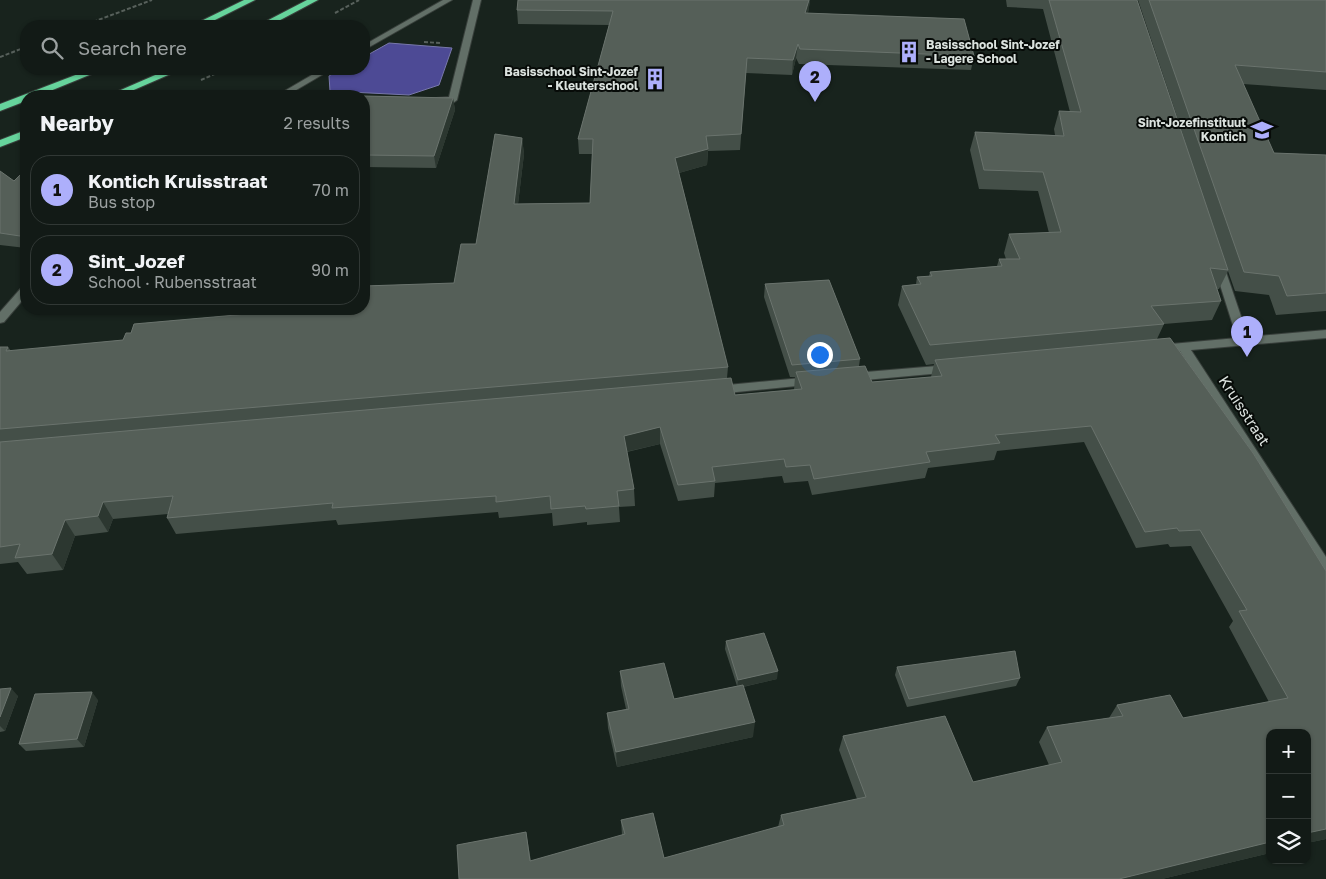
<!DOCTYPE html>
<meta charset="utf-8">
<style>
body{margin:0;font-family:"Golos Text",sans-serif;background:#1b231f;color:#f1f3f6}
.controls{position:absolute;right:15px;bottom:15px;display:grid;overflow:hidden;border-radius:10px;box-shadow:0 1px 4px #0004}
.controls button{width:45px;height:45px;display:grid;place-items:center;padding:0;border:0;border-bottom:1px solid #313835;background:#121a16;color:#f1f3f6;font:25px sans-serif}
.you{position:absolute;left:819px;top:354px;width:18px;height:18px;margin:-12px;border:4px solid #fff;border-radius:50%;background:#1a73e8;box-shadow:0 0 0 8px #1a73e833}
.badge{display:grid;place-items:center;width:32px;height:32px;border-radius:50%;background:#adaffb;color:#111;font-size:16px;font-weight:700}
.pin{position:absolute;translate:-50% -41px;filter:drop-shadow(0 1px 2px #0008)}
.pin::after{content:'';position:absolute;top:26px;width:18px;height:15px;background:inherit;clip-path:polygon(0 0,100% 0,50% 100%)}
.list{margin:0;padding:0;list-style:none}
h2{display:flex;justify-content:space-between;align-items:center;height:65px;margin:0;padding:0 20px;font-size:21px}
h2 small{font-size:16px;font-weight:400;color:#9ca1a1}
.list li{display:grid;grid-template-columns:32px 1fr auto;gap:15px;align-items:center;box-sizing:border-box;height:70px;margin:0 10px 10px;padding:0 10px;border:1px solid #313835;border-radius:20px}
.list b{display:block;font-size:19px;white-space:nowrap}
.list p{margin:0;font-size:16px;white-space:nowrap;color:#9ca1a1}
.list em{font-size:16px;font-style:normal;color:#9ca1a1}
.icon{flex:none;width:28px;height:28px;fill:none;stroke:currentColor;stroke-width:2;stroke-linecap:round;stroke-linejoin:round}
.map{position:relative;flex:none;width:1326px;height:879px;overflow:hidden}
.search{position:absolute;background:#121a16;box-shadow:0 1px 4px #0004;left:20px;top:20px;width:350px;height:55px;display:flex;align-items:center;gap:12px;box-sizing:border-box;padding:0 18px;border-radius:20px;color:#9ca1a1;font-size:19px}
.panel{position:absolute;background:#121a16;box-shadow:0 1px 4px #0004;left:20px;top:90px;width:350px;height:225px;border-radius:20px}
.map>svg:first-child{display:block}
.water{fill:#4d4a95;stroke:#7878ab}
.lines{fill:none;stroke-linecap:round;stroke-linejoin:round}
.minor-casing{stroke:#383f3b;stroke-width:2}
.highway-casing{stroke:#383f3b;stroke-width:2}
.path{stroke:#57605b;stroke-width:2;stroke-dasharray:4 2;stroke-linecap:butt}
.minor{fill:#626f67;fill-rule:evenodd}
.highway{fill:#66d49c;fill-rule:evenodd}
.wall{fill:#444f48}
.shaded-wall{fill:#2c3730}
.building{fill:#555f58;stroke:#6a736d}
.labels{text-anchor:middle;stroke-width:4;stroke-linejoin:round;paint-order:stroke}
.far-poi-label{font-size:12px;font-weight:bold;fill:#dbe2de;stroke:#070b08;text-anchor:end}
.street-label{font-size:15px;fill:#dbe2de;stroke:#070b08}
</style>
<div class="map">
<svg width="1326" height="879" viewBox="0 0 1326 879">
<rect width="100%" height="100%" fill="#18231d"/>
<path class="water" d="M 389,43 L 452,48 L 439,85 L 409,95 L 330,91 L 329,76 L 341,69 L 364,69 L 364,57 Z"/>
<g class="lines">
<g class="minor-casing">
<path id="minor" d="M 443,0 L 452,0 L 364,50 L 364,45 Z
M 473,0 L 481,0 L 457,100 L 453,103 L 436,102 L 436,98 L 449,97 Z
M 322,69 L 332,69 L 286,96 L 276,96 Z
M 1219,263 L 1224,266 L 1248,337 L 1326,330 L 1326,338 L 1191,350 L 1326,557 L 1326,575 L 1321,573 L 1180,351 L 1160,353 L 1154,349 L 1160,345 L 1237,338 L 1214,266 Z
M 26,286 L 26,296 L 4,322 L 0,323 L 0,312 L 22,287 Z
M 949,365 L 953,366 L 955,369 L 953,372 L 854,381 L 848,377 L 854,373 Z
M 812,377 L 818,381 L 816,384 L 717,394 L 711,390 L 717,386 Z"/>
</g>
<g class="highway-casing">
<path id="highway" d="M 244,0 L 255,0 L 203,26 L 191,26 Z
M 307,0 L 318,0 L 269,26 L 257,26 Z
M 91,69 L 104,69 L 38,96 L 26,96 L 26,101 L 0,111 L 0,104 Z
M 169,69 L 182,69 L 120,96 L 107,96 Z
M 26,130 L 26,137 L 0,147 L 0,140 Z"/>
</g>
<path class="path" d="M 335,13 L 359,0
M 82,26 L 152,0
M 424,42 L 440,43
M 0,57 L 26,47
M 201,80 L 226,69"/>
<use href="#minor" class="minor"/>
<use href="#highway" class="highway"/>
</g>
<path class="wall" d="M 518,0 L 810,0 L 808,13 L 964,19 L 974,56 L 971,70 L 799,64 L 796,58 L 792,75 L 746,73 L 740,150 L 708,151 L 707,165 L 679,173 L 728,367 L 727,378 L 731,378 L 735,395 L 794,390 L 795,377 L 790,377 L 764,297 L 765,284 L 829,280 L 860,359 L 859,366 L 865,366 L 872,382 L 931,377 L 934,364 L 926,365 L 898,305 L 902,286 L 916,284 L 917,277 L 929,276 L 930,272 L 997,266 L 999,259 L 1006,259 L 1004,253 L 1009,234 L 1049,233 L 1038,191 L 979,189 L 970,150 L 975,132 L 1055,135 L 1054,129 L 1059,111 L 1070,112 L 1043,9 L 1007,7 L 1006,0 L 1137,0 L 1187,147 L 1138,0 L 1326,0 L 1326,90 L 1243,84 L 1274,153 L 1326,155 L 1326,311 L 1276,315 L 1269,295 L 1235,291 L 1228,271 L 1219,289 L 1217,289 L 1221,301 L 1212,320 L 1164,324 L 1157,339 L 1170,338 L 1253,453 L 1326,571 L 1326,839 L 1307,843 L 1307,733 L 1270,733 L 1270,853 L 1162,879 L 459,879 L 457,845 L 526,832 L 531,861 L 622,835 L 621,820 L 653,813 L 664,858 L 778,827 L 781,815 L 857,799 L 839,750 L 843,736 L 945,716 L 973,782 L 1049,765 L 1039,742 L 1047,727 L 1109,718 L 1117,705 L 1170,695 L 1183,718 L 1269,702 L 1229,627 L 1233,621 L 1191,546 L 1170,547 L 1168,544 L 1136,548 L 1084,442 L 997,451 L 994,460 L 928,468 L 925,478 L 812,495 L 808,481 L 784,483 L 782,476 L 715,483 L 714,497 L 678,501 L 660,444 L 627,452 L 634,489 L 635,506 L 619,507 L 620,522 L 587,525 L 587,522 L 553,526 L 552,513 L 499,518 L 498,512 L 338,525 L 336,520 L 176,534 L 167,518 L 168,514 L 113,519 L 108,532 L 75,536 L 63,570 L 27,574 L 18,562 L 0,564 L 0,347 L 8,347 L 11,351 L 123,340 L 126,333 L 131,333 L 134,324 L 304,309 L 364,309 L 364,286 L 454,283 L 461,244 L 476,244 L 495,134 L 522,138 L 524,154 L 518,204 L 590,203 L 592,154 L 579,154 L 578,139 L 609,25 L 518,24 L 517,10 Z
M 364,96 L 453,98 L 455,110 L 436,168 L 364,167 Z
M 26,169 L 26,248 L 0,245 L 0,171 L 14,181 Z
M 726,641 L 777,679 L 743,687 L 753,737 L 617,767 L 608,728 L 607,713 L 626,709 L 621,686 L 620,671 L 674,699 L 737,686 L 725,649 Z
M 897,667 L 1020,678 L 1016,686 L 907,707 L 895,675 Z
M 0,689 L 18,696 L 5,731 L 0,732 Z
M 98,700 L 84,747 L 26,751 L 19,744 Z"/>
<path class="shaded-wall" d="M 809,0 L 810,0 L 809,8 L 804,27 L 805,13 Z
M 798,44 L 796,58 L 792,75 L 793,60 Z
M 453,98 L 455,110 L 436,168 L 434,156 Z
M 522,138 L 524,154 L 516,220 L 514,204 Z
M 708,149 L 707,165 L 675,174 L 675,158 Z
M 26,229 L 26,247 L 20,236 Z
M 660,427 L 660,444 L 625,452 L 624,436 Z
M 103,502 L 113,519 L 108,532 L 98,516 Z
M 65,520 L 75,536 L 63,570 L 52,554 Z
M 778,671 L 777,679 L 737,688 L 738,680 Z
M 11,688 L 18,696 L 5,731 L 0,726 L 0,717 Z
M 92,692 L 98,700 L 84,747 L 77,739 Z
M 755,722 L 753,737 L 617,767 L 616,752 Z
M 1326,829 L 1326,839 L 1307,843 L 1307,833 Z
M 1270,842 L 1270,853 L 1162,879 L 1119,879 Z"/>
<path class="building" d="M 518,0 L 809,0 L 805,13 L 964,19 L 974,56 L 800,49 L 798,44 L 793,60 L 747,58 L 741,134 L 706,136 L 708,149 L 675,158 L 728,367 L 0,429 L 0,347 L 8,347 L 6,351 L 123,340 L 126,333 L 131,333 L 134,324 L 304,309 L 364,309 L 364,286 L 454,283 L 461,244 L 476,244 L 495,134 L 522,138 L 514,204 L 590,203 L 593,139 L 578,139 L 613,11 L 517,10 Z
M 1049,0 L 1137,0 L 1228,270 L 1210,268 L 1221,301 L 1151,306 L 1164,324 L 930,345 L 902,286 L 921,284 L 917,277 L 932,276 L 930,272 L 1002,266 L 999,259 L 1020,259 L 1009,234 L 1061,232 L 1043,172 L 984,170 L 975,132 L 1064,136 L 1059,111 L 1081,112 Z
M 1149,0 L 1326,0 L 1326,72 L 1235,65 L 1274,153 L 1326,155 L 1326,293 L 1287,296 L 1279,276 L 1244,272 Z
M 228,94 L 354,96 L 227,96 Z
M 364,96 L 453,98 L 434,156 L 364,155 Z
M 26,169 L 26,229 L 20,236 L 0,233 L 0,171 L 14,181 Z
M 829,280 L 860,359 L 792,365 L 765,284 Z
M 1170,338 L 1253,453 L 1326,571 L 1326,829 L 1307,833 L 1307,733 L 1270,733 L 1270,842 L 1119,879 L 459,879 L 457,845 L 526,832 L 530,861 L 625,834 L 621,820 L 653,813 L 664,858 L 784,825 L 781,815 L 866,797 L 843,736 L 945,716 L 973,782 L 1062,762 L 1047,727 L 1123,716 L 1117,705 L 1170,695 L 1183,718 L 1288,698 L 1239,611 L 1247,610 L 1200,530 L 1179,531 L 1177,528 L 1145,532 L 1091,426 L 995,435 L 1000,443 L 926,452 L 930,462 L 814,479 L 810,465 L 786,467 L 784,459 L 712,467 L 715,481 L 678,485 L 660,427 L 624,436 L 634,489 L 617,491 L 619,506 L 586,509 L 585,506 L 551,509 L 550,496 L 496,502 L 496,496 L 332,508 L 333,503 L 167,518 L 173,496 L 103,502 L 98,516 L 65,520 L 52,554 L 15,558 L 20,544 L 0,547 L 0,442 L 731,378 L 735,395 L 802,389 L 796,372 L 865,366 L 872,382 L 942,376 L 935,360 Z
M 764,633 L 778,671 L 738,680 L 726,641 Z
M 1015,651 L 1020,678 L 909,699 L 897,667 Z
M 664,663 L 674,699 L 743,685 L 755,722 L 616,752 L 607,713 L 629,709 L 620,671 Z
M 11,688 L 0,717 L 0,689 Z
M 92,692 L 77,739 L 19,744 L 35,694 Z"/>
<defs>
<g id="building-bare" transform="scale(1.725)"><path d="M-4-6H4V6H1V3H-1V6H-4ZM-2.5-4.3h1.7v1.8h-1.7ZM.8-4.3h1.7v1.8H.8ZM-2.5-1h1.7V.8h-1.7ZM.8-1h1.7V.8H.8Z" fill="#adaffb" stroke="#070b08" stroke-width="2.5" paint-order="stroke"/></g>
<g id="school-bare" transform="scale(1.725)"><path d="M0-5L7-2L0 1L-7-2ZM-4 1L0 2.5L4 1V4Q0 6-4 4Z" fill="#adaffb" stroke="#070b08" stroke-width="2.5" paint-order="stroke"/></g>
</defs>
<g fill-rule="evenodd">
<use href="#building-bare" x="909" y="52"/>
<use href="#building-bare" x="655" y="79"/>
<use href="#school-bare" x="1262" y="130"/>
</g>
<g class="labels">
<g class="far-poi-label">
<text x="926" y="49" text-anchor="start">Basisschool Sint-Jozef<tspan x="926" dy="14">- Lagere School</tspan></text>
<text x="638" y="76">Basisschool Sint-Jozef<tspan x="638" dy="14">- Kleuterschool</tspan></text>
<text x="1246" y="127">Sint-Jozefinstituut<tspan x="1246" dy="14">Kontich</tspan></text>
</g>
<g class="street-label">
<text transform="translate(1244 411) rotate(57)" y="5">Kruisstraat</text>
</g>
</g>
</svg>
<div class="controls">
<button>+</button>
<button>−</button>
<button><svg class="icon" aria-label="layers" viewBox="0 0 24 24"><path d="M12 4l9 5-9 5-9-5zM3 14l9 5 9-5"/></svg></button>
</div>
<div class="you"></div>
<div class="pin badge" style="left:1247px;top:357px">1</div>
<div class="pin badge" style="left:815px;top:102px">2</div>
<div class="search"><svg class="icon" aria-label="search" viewBox="0 0 24 24"><circle cx="10" cy="10" r="6"/><path d="M15 15l6 6"/></svg>Search here</div>
<section class="panel">
<h2>Nearby<small>2 results</small></h2>
<ul class="list">
<li><span class="badge">1</span><div><b>Kontich Kruisstraat</b><p>Bus stop</p></div><em>70 m</em></li>
<li><span class="badge">2</span><div><b>Sint_Jozef</b><p>School · Rubensstraat</p></div><em>90 m</em></li>
</ul>
</section>
</div>
